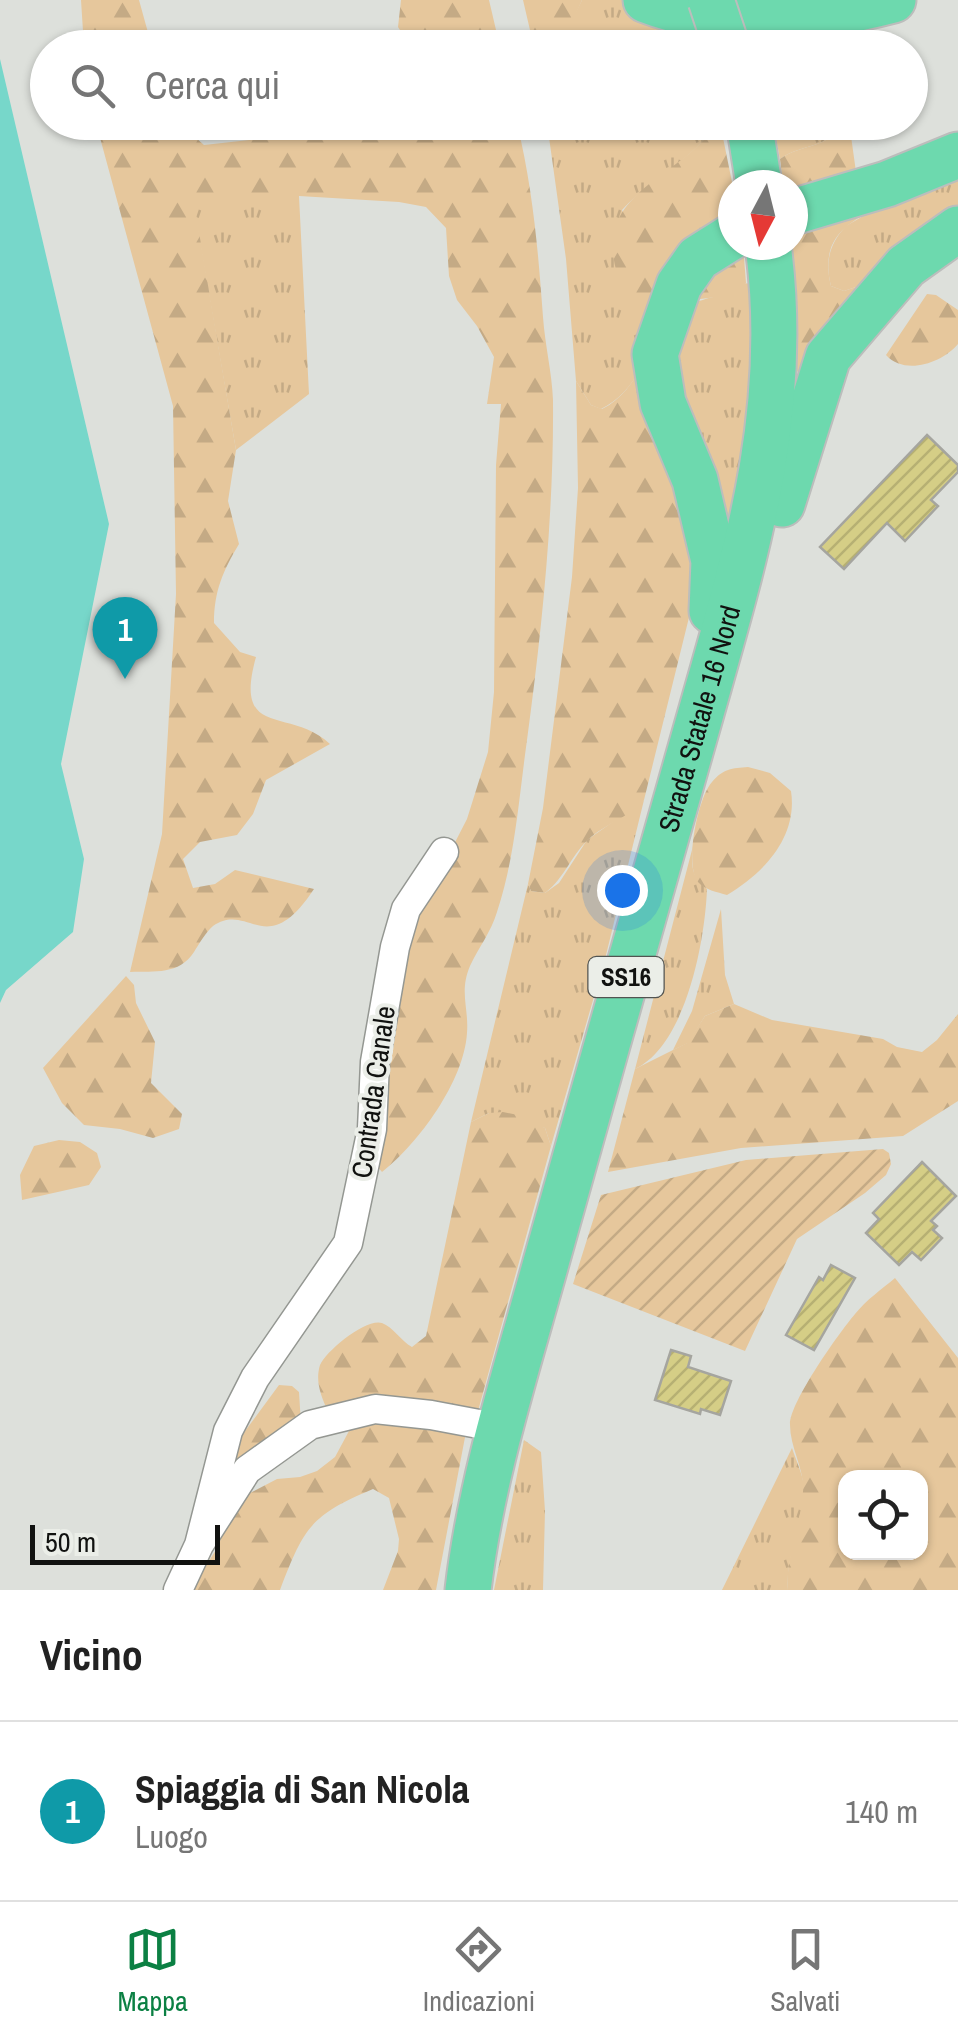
<!DOCTYPE html>
<html lang="it">
<style>
body{margin:0;font-family:"Archivo Narrow",sans-serif;background:#f2f2f2;color:#222}
.controls{position:absolute;right:30px;bottom:30px;display:grid;overflow:hidden;border-radius:20px;box-shadow:0 2px 8px #0004}
.controls button{width:90px;height:90px;display:grid;place-items:center;padding:0;border:0;border-bottom:2px solid #e0e0e0;background:#fff;color:#222;font:50px sans-serif}
.compass{position:absolute;left:718px;top:170px;width:90px;height:90px;border-radius:50%;background:#fff;box-shadow:0 2px 8px #0004;rotate:187deg}
.scale{position:absolute;left:30px;bottom:25px;width:190px;box-sizing:border-box;padding-left:10px;border:5px solid #111210;border-top:0;font-size:28px;line-height:35px;white-space:nowrap;color:#111210;-webkit-text-stroke:8px #ebeee8;paint-order:stroke}
.you{position:absolute;left:622px;top:890px;width:35px;height:35px;margin:-25px;border:8px solid #fff;border-radius:50%;background:#1a73e8;box-shadow:0 0 0 15px #1a73e833}
.badge{display:grid;place-items:center;width:65px;height:65px;border-radius:50%;background:#0b8043;color:#fff;font-size:32px;font-weight:700}
.pin{position:absolute;translate:-50% -82px;filter:drop-shadow(0 2px 5px #0008)}
.pin::after{content:'';position:absolute;top:52px;width:35px;height:30px;background:inherit;clip-path:polygon(0 0,100% 0,50% 100%)}
.list{margin:0;padding:0;list-style:none}
h2{display:flex;justify-content:space-between;align-items:center;height:130px;margin:0;padding:0 40px;font-size:42px}
h2 small{font-size:32px;font-weight:400;color:#767676}
.list li{display:grid;grid-template-columns:65px 1fr auto;gap:30px;align-items:center;box-sizing:border-box;height:180px;padding:0 40px;border-top:2px solid #e0e0e0}
.list b{display:block;font-size:38px;white-space:nowrap}
.list p{margin:0;font-size:32px;white-space:nowrap;color:#767676}
.list em{font-size:32px;font-style:normal;color:#767676}
.icon{flex:none;width:55px;height:55px;fill:none;stroke:currentColor;stroke-width:2;stroke-linecap:round;stroke-linejoin:round}
.map{position:relative;flex:none;width:958px;height:1590px;overflow:hidden}
.search{position:absolute;background:#fff;box-shadow:0 2px 8px #0004;left:30px;right:30px;top:30px;height:110px;display:flex;align-items:center;gap:25px;box-sizing:border-box;padding:0 35px;border-radius:55px;color:#767676;font-size:38px}
.sheet{height:310px;background:#fff}
nav{display:flex;justify-content:space-around;align-items:center;box-sizing:border-box;height:140px;border-top:2px solid #e0e0e0;background:#fff;font-size:28px;color:#767676}
nav a{display:grid;justify-items:center;gap:5px}
nav .on{color:#0b8043}
.map>svg:first-child{display:block}
.grass{fill:url(#grass-tufts)}
.forest{fill:url(#forest-firs);fill-rule:evenodd}
.garden{fill:url(#garden-furrows)}
.water{fill:#77d7ca}
.building{fill:url(#building-hatch);stroke:#a5a59f;stroke-width:2.5}
.lines{fill:none;stroke-linecap:round;stroke-linejoin:round}
.street-casing{stroke:#949792;stroke-width:31}
.primary-casing{stroke:#bcbdbc;stroke-width:49}
.street{stroke:#fff;stroke-width:28}
.primary{stroke:#6dd9ae;stroke-width:45}
.primary-bridge-casing{stroke:#bcbdbc;stroke-width:49;stroke-linecap:butt}
.primary-bridge{stroke:#6dd9ae;stroke-width:45}
.labels{text-anchor:middle;stroke-width:8;stroke-linejoin:round;paint-order:stroke}
.shield{fill:#ebeee8;stroke:#525451;stroke-width:2.5}
.shield-label{font-size:25px;font-weight:bold;fill:#111210}
.street-label{font-size:28px;fill:#111210;stroke:#ebeee8}
</style>
<div class="map">
<svg width="958" height="1590" viewBox="0 0 958 1590">
<defs>
<pattern id="grass-tufts" width="24" height="20" patternUnits="userSpaceOnUse" patternTransform="scale(2.5)"><rect width="24" height="20" fill="#e6c79c"/><path d="M3 7l-1-3M5 7V3M7 7l1-3M15 17l-1-3M17 17v-4M19 17l1-3" fill="none" stroke="#c4aa85"/></pattern>
<pattern id="forest-firs" width="22" height="20" patternUnits="userSpaceOnUse" patternTransform="scale(2.5)"><rect width="22" height="20" fill="#e6c79c"/><path d="M5 1l3.5 6h-7zM16 11l3.5 6h-7z" fill="#c4aa85"/></pattern>
<pattern id="garden-furrows" width="10" height="10" patternUnits="userSpaceOnUse" patternTransform="scale(2.5)"><rect width="10" height="10" fill="#e6c79c"/><path d="M-1 1l2-2M0 10L10 0M9 11l2-2" fill="none" stroke="#c4aa85"/></pattern>
<pattern id="building-hatch" width="6" height="6" patternUnits="userSpaceOnUse" patternTransform="scale(2.5)"><rect width="6" height="6" fill="#d5ce86"/><path d="M-1 1l2-2M0 6l6-6M5 7l2-2" fill="none" stroke="#b6b073"/></pattern>
</defs>
<rect width="100%" height="100%" fill="#dde0db"/>
<path class="grass" d="M 582,0 L 630,0 L 690,20 L 699,47 L 558,48 Z
M 547,123 L 716,123 C 694,160 651,178 622,210 C 630,233 654,287 654,308 C 655,347 637,392 601,409 L 591,405 L 576,381 L 566,259 Z
M 773,123 L 831,123 L 840,129 C 820,150 801,144 780,159 Z
M 958,161 L 958,208 L 859,286 L 844,291 L 831,286 C 825,262 829,244 846,226 Z
M 192,196 L 299,196 L 309,394 L 236,450 Z
M 743,283 L 752,284 L 751,417 L 719,566 L 666,378 L 689,306 C 707,295 727,298 743,283 Z
M 644,800 L 606,955 L 551,1146 L 545,1128 L 489,1113 L 471,1122 L 528,884 L 531,891 L 545,893 L 559,883 L 587,840 Z
M 693,846 C 691,865 691,877 707,889 C 705,941 686,1045 635,1069 Z
M 721,909 L 725,975 L 734,1004 L 705,1016 L 688,1043 L 673,1050 L 692,1011 Z
M 524,1440 L 541,1452 L 545,1511 L 543,1590 L 494,1590 Z
M 792,1448 C 796,1460 803,1475 804,1487 C 806,1522 785,1554 788,1590 L 722,1590 Z"/>
<path class="forest" d="M 81,0 L 139,0 L 152,47 L 84,47 Z
M 401,0 L 489,0 L 500,47 L 411,47 L 398,27 Z
M 523,0 L 582,0 L 563,43 L 558,47 L 540,47 L 533,43 Z
M 96,123 L 179,123 L 204,145 L 312,133 L 326,123 L 517,123 C 533,190 538,249 543,317 C 545,345 552,373 553,400 C 554,514 542,628 527,740 C 519,797 515,858 497,912 C 491,932 479,947 470,966 C 459,992 469,1008 467,1033 C 464,1081 419,1143 382,1172 L 372,1160 L 396,957 L 467,819 L 488,752 L 494,692 L 496,465 L 501,404 L 487,404 L 494,357 L 477,326 L 457,300 L 449,276 L 446,228 L 426,207 L 399,202 L 299,196 L 193,197 L 236,450 L 228,501 L 239,544 C 223,571 214,591 214,623 L 240,652 L 256,657 C 233,740 289,706 330,744 L 266,780 L 253,814 L 237,835 L 200,842 L 183,859 L 193,888 L 215,884 L 235,870 L 314,889 C 266,962 249,901 213,926 C 206,932 199,944 194,952 C 179,975 155,971 130,972 L 162,834 L 176,594 L 173,406 Z
M 716,123 L 720,123 L 733,187 L 733,222 L 655,306 C 637,302 622,291 617,273 C 592,189 684,179 716,123 Z
M 840,129 L 851,136 L 856,172 L 793,193 L 793,185 L 783,185 L 780,159 C 801,144 820,150 840,129 Z
M 887,204 C 848,221 819,237 831,286 L 844,291 L 859,286 L 800,376 L 795,367 L 797,315 L 790,245 L 793,245 L 793,217 Z
M 743,245 L 746,283 L 725,296 L 700,299 L 689,306 L 679,296 Z
M 927,294 L 936,295 L 958,310 L 958,344 C 942,363 905,376 886,355 Z
M 644,363 L 691,540 L 697,585 L 644,800 C 629,817 608,823 591,837 C 572,853 565,878 545,893 L 531,891 L 528,884 L 543,808 L 572,577 L 578,488 L 576,381 L 591,405 L 602,409 C 621,400 634,381 644,363 Z
M 748,767 L 770,773 L 791,791 C 798,837 764,873 727,895 C 717,892 705,890 698,882 C 684,865 698,797 712,782 C 723,769 732,768 748,767 Z
M 126,976 L 134,985 L 136,1003 L 155,1042 L 151,1083 L 182,1114 L 179,1129 L 153,1138 L 120,1129 L 84,1125 L 62,1103 L 43,1068 Z
M 734,1004 L 772,1020 L 883,1039 L 897,1047 L 922,1052 L 937,1040 L 958,1014 L 958,1101 L 903,1136 L 741,1148 L 608,1172 L 635,1069 L 687,1043 L 705,1016 Z
M 503,1112 L 518,1115 L 545,1128 L 551,1146 L 478,1411 L 328,1411 C 321,1397 315,1381 320,1365 C 326,1351 366,1318 382,1323 C 393,1327 401,1341 412,1347 L 426,1336 L 471,1122 L 489,1113 Z
M 59,1140 L 80,1142 L 97,1153 L 101,1167 L 89,1185 L 22,1200 L 20,1175 L 34,1146 Z
M 895,1278 L 958,1358 L 958,1590 L 788,1590 C 785,1557 801,1525 803,1492 C 805,1470 790,1448 790,1425 C 789,1403 839,1333 855,1314 C 866,1300 882,1289 895,1278 ZM 846,1478 L 920,1478 L 920,1552 L 846,1552 Z
M 279,1385 L 292,1386 L 299,1392 L 301,1424 L 204,1498 L 234,1446 Z
M 370,1417 L 466,1432 L 436,1590 L 383,1590 L 398,1551 L 399,1539 L 389,1498 L 373,1489 C 311,1515 304,1527 280,1590 L 190,1590 L 216,1550 L 231,1515 L 250,1493 L 277,1479 L 300,1477 L 317,1471 L 335,1457 L 349,1431 Z"/>
<path class="garden" d="M 883,1149 L 889,1153 L 891,1164 L 886,1175 L 865,1193 L 797,1239 L 745,1351 L 573,1284 L 601,1195 L 746,1160 Z"/>
<path class="water" d="M 0,59 L 109,524 L 61,764 L 84,859 L 73,932 L 6,990 L 0,1003 Z"/>
<path class="building" d="M 927,435 L 958,465 L 958,472 L 931,500 L 938,506 L 905,541 L 887,523 L 844,569 L 820,547 Z
M 922,1162 L 956,1196 L 931,1221 L 937,1226 L 933,1230 L 942,1238 L 921,1260 L 912,1252 L 899,1265 L 866,1233 L 879,1219 L 873,1213 Z
M 831,1265 L 855,1278 L 814,1350 L 786,1335 L 819,1277 L 823,1280 Z
M 671,1350 L 691,1356 L 688,1367 L 731,1381 L 720,1415 L 701,1409 L 700,1414 L 655,1400 Z"/>
<g class="lines">
<g class="street-casing">
<path id="street" d="M 199,1545 L 228,1431 L 255,1378 L 348,1243 L 372,1129 L 375,1062 L 395,947 L 406,909 L 444,852
M 178,1590 L 199,1545 L 247,1470 L 310,1425 L 375,1409 L 431,1415 L 500,1428"/>
</g>
<g class="primary-casing">
<g id="primary">
<path d="M 646,0 C 724,30 813,21 893,0"/>
<path d="M 749,122 L 759,185"/>
<path d="M 793,212 L 887,184 L 958,155"/>
<path d="M 782,504 L 828,357 L 906,266 L 958,229"/>
<path d="M 712,611 L 714,561 L 695,480 L 663,403 L 655,354 L 679,285 L 698,258 L 733,236"/>
<path id="s1" d="M 468,1590 C 481,1478 517,1368 547,1259 C 597,1079 648,900 699,720 C 744,560 791,414 768,245"/>
</g>
</g>
<use href="#street" class="street"/>
<use href="#primary" class="primary"/>
<g class="primary-bridge-casing">
<path id="primary-bridge" d="M 711,0 L 727,48"/>
</g>
<use href="#primary-bridge" class="primary-bridge"/>
</g>
<g class="labels">
<rect class="shield" x="588.5" y="957" width="75" height="40" rx="8"/>
<g class="shield-label">
<text x="626" y="986">SS16</text>
</g>
<g class="street-label">
<text dy="10" stroke="none"><textPath href="#s1" startOffset="902">Strada Statale 16 Nord</textPath></text>
<text transform="translate(373 1092) rotate(-82)" y="10">Contrada Canale</text>
</g>
</g>
</svg>
<div class="controls">
<button><svg class="icon" aria-label="locate" viewBox="0 0 24 24"><circle cx="12" cy="12" r="6"/><path d="M12 2v4M12 18v4M2 12h4M18 12h4"/></svg></button>
</div>
<svg class="compass" viewBox="-18 -18 36 36"><path d="M0-13l5 13h-10z" fill="#e53935"/><path d="M0 13l5-13h-10z" fill="#767676"/></svg>
<div class="scale">50 m</div>
<div class="you"></div>
<div class="pin badge" style="left:125px;top:679px;background:#0f9aa8">1</div>
<div class="search"><svg class="icon" aria-label="search" viewBox="0 0 24 24"><circle cx="10" cy="10" r="6"/><path d="M15 15l6 6"/></svg>Cerca qui</div>
</div>
<section class="sheet">
<h2>Vicino<small></small></h2>
<ul class="list">
<li><span class="badge" style="background:#0f9aa8">1</span><div><b>Spiaggia di San Nicola</b><p>Luogo</p></div><em>140 m</em></li>
</ul>
</section>
<nav>
<a class="on"><svg class="icon" aria-label="map" viewBox="0 0 24 24"><path d="M3 6l6-2 6 2 6-2v14l-6 2-6-2-6 2zM9 4v14M15 6v14"/></svg>Mappa</a>
<a><svg class="icon" aria-label="directions" viewBox="0 0 24 24"><path d="M12 3l9 9-9 9-9-9zM9 14v-3h6M13 9l2 2-2 2"/></svg>Indicazioni</a>
<a><svg class="icon" aria-label="saved" viewBox="0 0 24 24"><path d="M7 4h10v16l-5-4-5 4z"/></svg>Salvati</a>
</nav>
